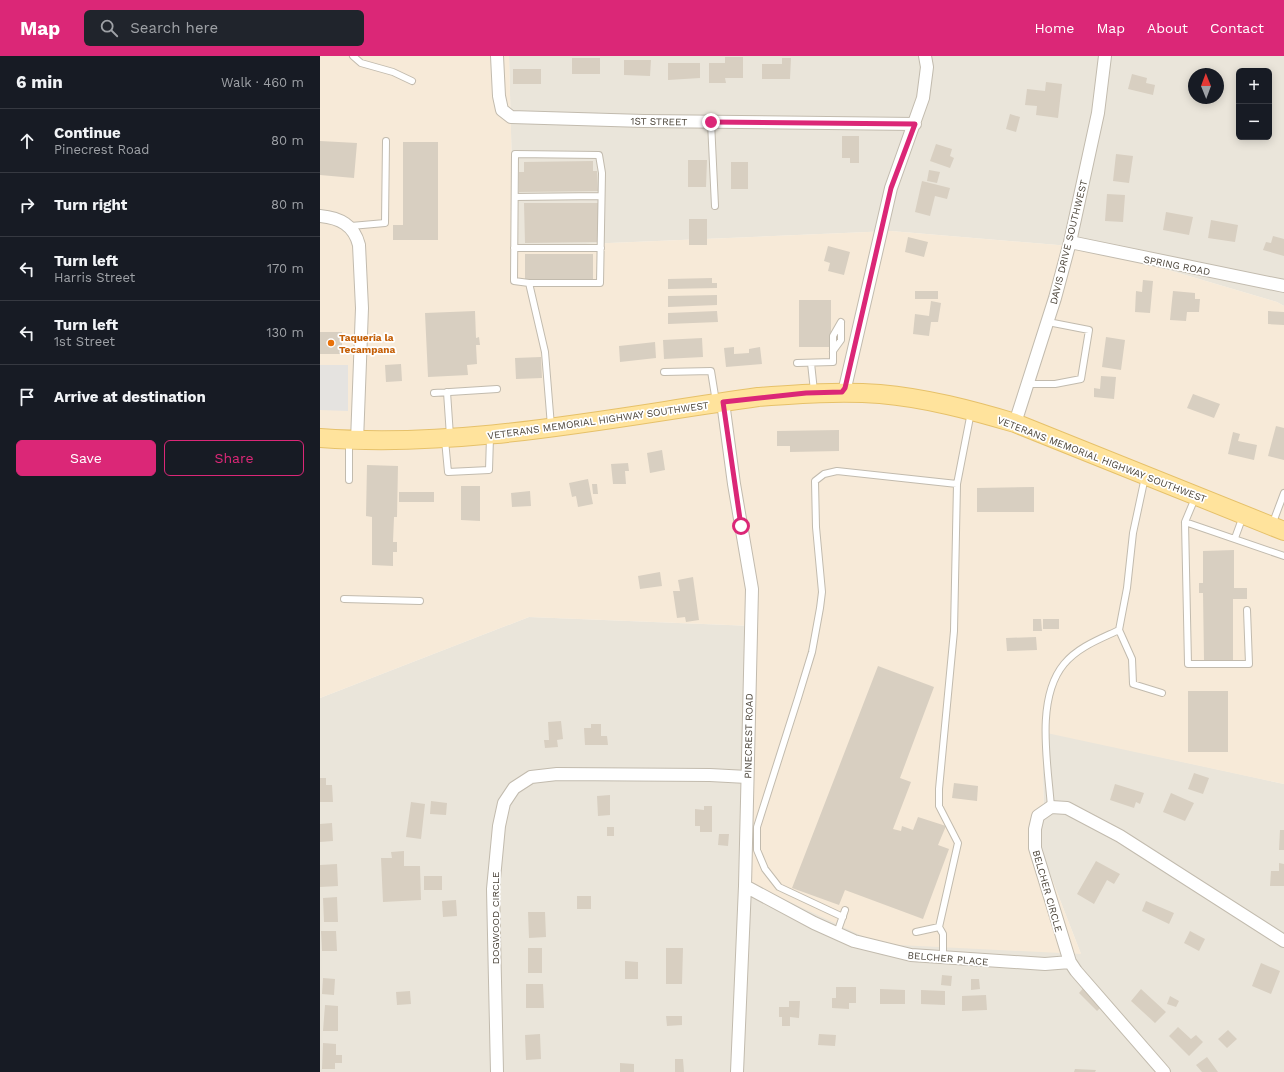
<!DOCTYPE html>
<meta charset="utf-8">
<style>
body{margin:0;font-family:"Work Sans",sans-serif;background:#20242c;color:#f1f3f6}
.controls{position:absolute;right:12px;top:12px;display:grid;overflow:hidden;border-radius:6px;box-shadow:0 2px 10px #0003}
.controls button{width:36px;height:36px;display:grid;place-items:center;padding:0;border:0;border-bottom:1px solid #363941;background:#171b24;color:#f1f3f6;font:20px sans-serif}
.compass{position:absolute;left:868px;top:12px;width:36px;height:36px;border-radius:50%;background:#171b24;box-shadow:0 2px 10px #0003;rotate:359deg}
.stop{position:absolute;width:12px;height:12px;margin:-9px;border:3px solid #db2777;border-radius:50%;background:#fff}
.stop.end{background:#db2777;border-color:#fff;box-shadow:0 1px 4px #0008}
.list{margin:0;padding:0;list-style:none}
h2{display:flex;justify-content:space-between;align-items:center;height:52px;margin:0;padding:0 16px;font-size:17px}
h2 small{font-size:13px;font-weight:400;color:#9ea1a6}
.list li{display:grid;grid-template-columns:26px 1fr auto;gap:12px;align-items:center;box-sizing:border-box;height:64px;padding:0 16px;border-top:1px solid #363941}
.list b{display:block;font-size:15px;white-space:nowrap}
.list p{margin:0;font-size:13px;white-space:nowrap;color:#9ea1a6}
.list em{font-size:13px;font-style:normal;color:#9ea1a6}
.actions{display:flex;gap:8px;padding:12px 16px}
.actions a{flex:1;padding:9px 0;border:1px solid #db2777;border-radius:6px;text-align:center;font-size:14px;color:#db2777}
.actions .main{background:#db2777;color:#fff}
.icon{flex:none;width:22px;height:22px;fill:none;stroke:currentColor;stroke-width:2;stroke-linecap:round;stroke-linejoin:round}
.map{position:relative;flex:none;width:964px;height:1016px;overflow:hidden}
header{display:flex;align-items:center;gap:24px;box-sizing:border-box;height:56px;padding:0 20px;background:#db2777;color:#fff}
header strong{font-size:19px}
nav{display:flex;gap:22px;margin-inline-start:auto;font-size:14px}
.search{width:280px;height:36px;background:#20242c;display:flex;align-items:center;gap:10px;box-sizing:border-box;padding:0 14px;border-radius:6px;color:#9ea1a6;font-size:15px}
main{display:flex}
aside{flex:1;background:#171b24}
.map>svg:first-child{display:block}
.residential{fill:#eae5da;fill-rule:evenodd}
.commercial{fill:#f7ead8}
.parking{fill:#e5e3e0}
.building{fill:#d8cfc1}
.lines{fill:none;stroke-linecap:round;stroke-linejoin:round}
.lane-casing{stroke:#c2bbae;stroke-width:8}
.street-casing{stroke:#c2bbae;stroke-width:14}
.primary-casing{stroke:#e6c16a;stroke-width:20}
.lane{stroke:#fff;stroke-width:6}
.street{stroke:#fff;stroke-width:12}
.primary{stroke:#ffe39c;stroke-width:18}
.route{stroke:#db2777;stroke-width:5}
.food-dot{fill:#e8710a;stroke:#fff;stroke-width:1.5}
.labels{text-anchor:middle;stroke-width:3.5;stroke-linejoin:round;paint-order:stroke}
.street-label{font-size:10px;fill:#4b4439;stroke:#fff}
.food-label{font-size:10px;font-weight:bold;fill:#c56008;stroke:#fff;text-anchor:start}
</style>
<header>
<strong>Map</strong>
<div class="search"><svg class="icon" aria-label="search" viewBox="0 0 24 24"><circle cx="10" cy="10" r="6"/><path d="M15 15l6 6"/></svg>Search here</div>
<nav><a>Home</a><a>Map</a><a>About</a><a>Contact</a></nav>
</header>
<main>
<aside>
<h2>6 min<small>Walk · 460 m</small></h2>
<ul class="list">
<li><svg class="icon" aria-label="ahead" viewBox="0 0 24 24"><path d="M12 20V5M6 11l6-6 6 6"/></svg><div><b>Continue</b><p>Pinecrest Road</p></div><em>80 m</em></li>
<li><svg class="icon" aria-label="right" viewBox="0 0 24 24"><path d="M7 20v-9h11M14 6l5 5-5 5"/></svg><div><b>Turn right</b></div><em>80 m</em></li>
<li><svg class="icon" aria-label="left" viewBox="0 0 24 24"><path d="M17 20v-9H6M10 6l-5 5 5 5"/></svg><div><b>Turn left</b><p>Harris Street</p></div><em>170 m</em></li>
<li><svg class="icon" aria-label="left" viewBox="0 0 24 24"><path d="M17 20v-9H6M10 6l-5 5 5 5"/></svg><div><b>Turn left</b><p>1st Street</p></div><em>130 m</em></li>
<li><svg class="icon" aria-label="arrive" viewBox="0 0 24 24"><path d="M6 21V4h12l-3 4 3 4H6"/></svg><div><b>Arrive at destination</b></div></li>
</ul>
<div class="actions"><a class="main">Save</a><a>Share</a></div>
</aside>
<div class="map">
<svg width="964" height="1016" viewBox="0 0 964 1016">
<rect width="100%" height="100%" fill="#f6f3ec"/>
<path class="residential" d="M 189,0 L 964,0 L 964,250 L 957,246 L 774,192 L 571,175 L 194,191 ZM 919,15 L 949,15 L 949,81 L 919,81 ZM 874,18 L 898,18 L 898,42 L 874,42 Z
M 209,561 L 433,570 L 761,898 L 718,787 L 724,759 L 722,675 L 964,728 L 964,1016 L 0,1016 L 0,642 Z"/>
<path class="commercial" d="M 0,0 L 189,0 L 194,191 L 571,175 L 774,192 L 957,246 L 964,250 L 964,728 L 722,676 L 724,759 L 718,787 L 761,898 L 559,888 L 432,828 L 433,570 L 209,561 L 0,642 Z"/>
<path class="parking" d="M 0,309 L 28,309 L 28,355 L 0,354 Z"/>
<path class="building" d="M 405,1 L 423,1 L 423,22 L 405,22 L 406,27 L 389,27 L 389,7 L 405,7 Z
M 252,2 L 280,2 L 280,18 L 252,18 Z
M 462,2 L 471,2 L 470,23 L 442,23 L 442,8 L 462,8 Z
M 304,4 L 331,4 L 330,20 L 304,19 Z
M 348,7 L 380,7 L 380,22 L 348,24 Z
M 193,13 L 221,13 L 221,28 L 193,28 Z
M 812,18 L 827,22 L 826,27 L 835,29 L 833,39 L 808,33 Z
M 726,26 L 742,28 L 738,62 L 716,59 L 717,50 L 705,49 L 707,33 L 725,35 Z
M 690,58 L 700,61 L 696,76 L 686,73 Z
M 522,80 L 539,80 L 539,107 L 530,107 L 530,102 L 522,102 Z
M 0,85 L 37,87 L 34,122 L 0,119 Z
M 83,86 L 118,86 L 118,184 L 73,184 L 73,169 L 83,169 Z
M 616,88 L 632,93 L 630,100 L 634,102 L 630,112 L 610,105 Z
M 796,98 L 813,100 L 809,127 L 793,125 Z
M 368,104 L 387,104 L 386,131 L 368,131 Z
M 273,105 L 273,115 L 277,115 L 278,135 L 199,136 L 199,116 L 204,116 L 204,106 Z
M 411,106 L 428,106 L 428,133 L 411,133 Z
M 609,114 L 620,116 L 617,127 L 607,125 Z
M 602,125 L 630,132 L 627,143 L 615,140 L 610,160 L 595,156 Z
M 787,138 L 805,139 L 803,166 L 785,165 Z
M 204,147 L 278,147 L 278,186 L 205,187 Z
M 846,156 L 873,161 L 869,179 L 843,174 Z
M 369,163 L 387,163 L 387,189 L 369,189 Z
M 891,164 L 918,169 L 915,186 L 888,182 Z
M 953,180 L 964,183 L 964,200 L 943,194 L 946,186 L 951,187 Z
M 588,181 L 608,186 L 604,201 L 585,196 Z
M 508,190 L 530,196 L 524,219 L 508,215 L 510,207 L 504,205 Z
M 205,198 L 273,198 L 273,223 L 205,223 Z
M 392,222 L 392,227 L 397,227 L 397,232 L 348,233 L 348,223 Z
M 823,224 L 833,225 L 830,257 L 815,256 L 816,235 L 822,236 Z
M 595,235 L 618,235 L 618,243 L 595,243 Z
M 853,235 L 875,237 L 875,243 L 880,243 L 879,256 L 867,256 L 866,265 L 850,264 Z
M 397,239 L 397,249 L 348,251 L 348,240 Z
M 479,244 L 511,244 L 511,291 L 479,291 Z
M 611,245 L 621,247 L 618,266 L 611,266 L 609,280 L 593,278 L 595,258 L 609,260 Z
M 155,255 L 156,282 L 159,281 L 160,289 L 156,289 L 157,308 L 147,309 L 148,319 L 108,321 L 105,257 Z
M 397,255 L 398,266 L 348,268 L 348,257 Z
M 948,255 L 964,256 L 964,269 L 948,268 Z
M 0,276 L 22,276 L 22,298 L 0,298 Z
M 786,281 L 805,284 L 801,314 L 782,311 Z
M 382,282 L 383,301 L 344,303 L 343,284 Z
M 335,286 L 336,302 L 300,306 L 299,290 Z
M 414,291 L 414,298 L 429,297 L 429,293 L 440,291 L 442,308 L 406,311 L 404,292 Z
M 221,301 L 222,322 L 196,323 L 195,302 Z
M 81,308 L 82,325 L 66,326 L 65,309 Z
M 781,320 L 796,321 L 794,343 L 774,341 L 774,332 L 780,333 Z
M 873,338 L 900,348 L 894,362 L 867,352 Z
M 956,370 L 964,372 L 964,404 L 948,400 Z
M 519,374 L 519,395 L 470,396 L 470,390 L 457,390 L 457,375 Z
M 913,376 L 920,378 L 918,385 L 937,389 L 934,404 L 908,398 Z
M 342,394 L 345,414 L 330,417 L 327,397 Z
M 308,407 L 309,415 L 305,415 L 306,428 L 293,428 L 291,408 Z
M 47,409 L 78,410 L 77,461 L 74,461 L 73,486 L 77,486 L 77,496 L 73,496 L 73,510 L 52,509 L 52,461 L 46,460 Z
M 268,423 L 273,448 L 258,451 L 256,440 L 252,441 L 249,427 Z
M 272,428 L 277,428 L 278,438 L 273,438 Z
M 141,430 L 160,430 L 160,465 L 141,464 Z
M 714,431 L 714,456 L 657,456 L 657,432 Z
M 210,435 L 211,450 L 192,451 L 191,437 Z
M 79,436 L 114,436 L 114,446 L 79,446 Z
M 914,494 L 914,532 L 927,532 L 927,543 L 913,543 L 913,604 L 884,604 L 883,537 L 879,537 L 879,527 L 883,527 L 883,495 Z
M 340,516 L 342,530 L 320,533 L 318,520 Z
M 373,521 L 379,564 L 366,566 L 365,561 L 357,562 L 353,535 L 360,535 L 358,524 Z
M 713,563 L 721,563 L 722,575 L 713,575 Z
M 723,563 L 739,563 L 739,573 L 723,573 Z
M 716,581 L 717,594 L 687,595 L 686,582 Z
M 558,610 L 614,631 L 580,722 L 591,726 L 573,773 L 581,775 L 582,770 L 593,774 L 598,761 L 626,770 L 618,789 L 629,793 L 603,863 L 525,834 L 519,849 L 472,832 Z
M 868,635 L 908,635 L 908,696 L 868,696 Z
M 241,665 L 243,683 L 237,684 L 238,691 L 225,692 L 224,684 L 229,684 L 228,666 Z
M 271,668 L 281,668 L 281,680 L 287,680 L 288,689 L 265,689 L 264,672 L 271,672 Z
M 874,717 L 889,722 L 883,738 L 868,733 Z
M 0,722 L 6,722 L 6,729 L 12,729 L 13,746 L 0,746 Z
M 634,727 L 658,730 L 657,745 L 632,742 Z
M 795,728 L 824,737 L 820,748 L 816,746 L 814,752 L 790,744 Z
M 851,737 L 874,747 L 865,765 L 843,756 Z
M 290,739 L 290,759 L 278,760 L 277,740 Z
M 111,745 L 127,747 L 126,759 L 110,758 Z
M 91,746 L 105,748 L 101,783 L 86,781 Z
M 384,750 L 392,750 L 392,776 L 380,776 L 380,770 L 375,770 L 375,753 L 384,754 Z
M 12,767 L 13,785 L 0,786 L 0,768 Z
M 287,771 L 294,771 L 294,780 L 287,780 Z
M 960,774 L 964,774 L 964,794 L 959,794 Z
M 399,778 L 409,778 L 408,790 L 398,789 Z
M 84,795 L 84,810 L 100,810 L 101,844 L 63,846 L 61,802 L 72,802 L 71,796 Z
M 776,805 L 800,818 L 794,828 L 787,824 L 774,848 L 757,838 Z
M 959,807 L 964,808 L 964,830 L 950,830 L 951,815 L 959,815 Z
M 17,808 L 18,830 L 0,831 L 0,809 Z
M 104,820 L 122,820 L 122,834 L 104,834 Z
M 257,840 L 271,840 L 271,853 L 257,853 Z
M 17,841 L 18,866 L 4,866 L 3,842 Z
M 136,844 L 137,860 L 123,861 L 122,845 Z
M 826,845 L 854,857 L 849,868 L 822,855 Z
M 208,856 L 225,856 L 226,881 L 209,882 Z
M 1,875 L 16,875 L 17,895 L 2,895 Z
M 870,875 L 885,883 L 879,895 L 864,887 Z
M 208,892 L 222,892 L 222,917 L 208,917 Z
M 346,892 L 363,892 L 362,928 L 346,928 Z
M 305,905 L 318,906 L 318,923 L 305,923 Z
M 941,907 L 960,915 L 951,938 L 932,930 Z
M 622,919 L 632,920 L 631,930 L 621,929 Z
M 3,922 L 15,923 L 14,939 L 2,938 Z
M 651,923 L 659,923 L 660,933 L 651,934 Z
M 206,928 L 223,928 L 224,952 L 206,952 Z
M 765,930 L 783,949 L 777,955 L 759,937 Z
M 516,931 L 536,931 L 536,947 L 529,947 L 529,953 L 512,952 L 512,942 L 516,942 Z
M 560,933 L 585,934 L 585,948 L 560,948 Z
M 821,933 L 846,956 L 835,967 L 811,945 Z
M 601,934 L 625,935 L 625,949 L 601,948 Z
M 90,935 L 91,948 L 77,949 L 76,936 Z
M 666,939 L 667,954 L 642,955 L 642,940 Z
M 850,940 L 859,945 L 856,951 L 847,948 Z
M 469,945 L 480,945 L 479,962 L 470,961 L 470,970 L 462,970 L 462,961 L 459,961 L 459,951 L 469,951 Z
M 5,949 L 18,950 L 18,975 L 3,975 Z
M 346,960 L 362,960 L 362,969 L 347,970 Z
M 858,971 L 871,983 L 876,979 L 883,986 L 869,1000 L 849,980 Z
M 908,974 L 917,983 L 907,992 L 898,983 Z
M 220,978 L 221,1003 L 206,1004 L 205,979 Z
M 499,978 L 516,979 L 515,990 L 498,989 Z
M 3,987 L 16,988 L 16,999 L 22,999 L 22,1007 L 15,1007 L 15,1013 L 2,1013 Z
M 887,1001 L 898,1016 L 882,1016 L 876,1009 Z
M 355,1003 L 363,1003 L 364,1016 L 355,1016 Z
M 300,1007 L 314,1008 L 314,1016 L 300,1016 Z
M 755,1013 L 776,1014 L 775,1016 L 754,1016 Z"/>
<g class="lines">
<g class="lane-casing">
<path id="lane" d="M 33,0 L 41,7 L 73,16 L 92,25
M 391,66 L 395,150
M 195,141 L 281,140
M 31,170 L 65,167 L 66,85
M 194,192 L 281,192
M 209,227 L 280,227 L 282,117 L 279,99 L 195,98 L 194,225 L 209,227 L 225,296 L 231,370
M 513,295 L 521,284 L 521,267
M 477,307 L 513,306 L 513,280 L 521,266
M 491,307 L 494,335
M 344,316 L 391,315 L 396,346
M 708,328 L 735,328 L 761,323 L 769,274 L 728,266
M 127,336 L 130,380
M 114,337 L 177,333
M 125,384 L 128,416 L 169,414 L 170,381
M 825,421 L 813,477 L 807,532 L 799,574 L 812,603 L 813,628 L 842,637
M 29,424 L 29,384
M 875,442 L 865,466 L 868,608 L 929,608 L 927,554
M 865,466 L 964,500
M 952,469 L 964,437
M 915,482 L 923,460
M 24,543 L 100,545
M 731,751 C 728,709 715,643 744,608 C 758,591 780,583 799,574
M 523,861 L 459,831 L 445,813 L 437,794 L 437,771 L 478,642 L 492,596 L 500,552 L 502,536 L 496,471 L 495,425 L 504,418 L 517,415 L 637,428 L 651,356
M 619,871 L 638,787 L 619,750 L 619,733 L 634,575 L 637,428
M 596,876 L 619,871 L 623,878 L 623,902
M 517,877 L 525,854"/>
</g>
<g class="street-casing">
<path id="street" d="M 177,0 L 179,40 L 182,54 L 191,61 L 324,65 L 595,68
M 0,160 C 20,162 34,169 39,189 L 42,252 L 37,385
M 750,186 L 964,230
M 522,336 L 525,332 L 571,132 L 603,42 L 607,11 L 605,0
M 403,346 L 414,428 L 432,533 L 425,830 L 417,1016
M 695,367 L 735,242 L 750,186 L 778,57 L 785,0
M 425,830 L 494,867 L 534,885 L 591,899 L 725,908 L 750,906
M 177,1016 L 173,833 L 179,770 L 184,747 L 194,732 L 211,721 L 237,718 L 390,719 L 427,721
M 844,1016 L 756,915 L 750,906 L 715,792 L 715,773 L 718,760 L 731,751 L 747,752 L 800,780 L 964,885"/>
</g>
<g class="primary-casing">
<path id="primary" d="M 0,382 C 147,393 293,361 438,341 C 479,338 519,335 560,338 C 606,342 651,354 695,367 L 964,475"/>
</g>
<use href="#lane" class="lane"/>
<use href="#street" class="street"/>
<use href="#primary" class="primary"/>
</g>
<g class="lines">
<path class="route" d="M 391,66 L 595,68 L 571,132 L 525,332 L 522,336 L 486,337 L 403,346 L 421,470"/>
</g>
<circle class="food-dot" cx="11" cy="287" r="4"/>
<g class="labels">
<g class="street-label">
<text transform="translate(339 65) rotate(1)" y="4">1ST STREET</text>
<text transform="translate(748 186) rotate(-76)" y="4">DAVIS DRIVE SOUTHWEST</text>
<text transform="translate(857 209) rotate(11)" y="4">SPRING ROAD</text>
<text transform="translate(278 364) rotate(-8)" y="4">VETERANS MEMORIAL HIGHWAY SOUTHWEST</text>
<text transform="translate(782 403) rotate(21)" y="4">VETERANS MEMORIAL HIGHWAY SOUTHWEST</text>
<text transform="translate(428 680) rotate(-89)" y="4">PINECREST ROAD</text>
<text transform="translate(728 835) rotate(74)" y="4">BELCHER CIRCLE</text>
<text transform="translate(175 862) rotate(-90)" y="4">DOGWOOD CIRCLE</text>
<text transform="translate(628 902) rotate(5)" y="4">BELCHER PLACE</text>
</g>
<g class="food-label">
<text x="19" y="285">Taqueria la<tspan x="19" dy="12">Tecampana</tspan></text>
</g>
</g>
</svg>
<div class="controls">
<button>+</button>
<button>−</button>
</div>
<svg class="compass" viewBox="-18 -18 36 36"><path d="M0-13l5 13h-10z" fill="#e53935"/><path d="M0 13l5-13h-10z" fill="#9ea1a6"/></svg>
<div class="stop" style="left:421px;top:470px"></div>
<div class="stop end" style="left:391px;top:66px"></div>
</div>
</main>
